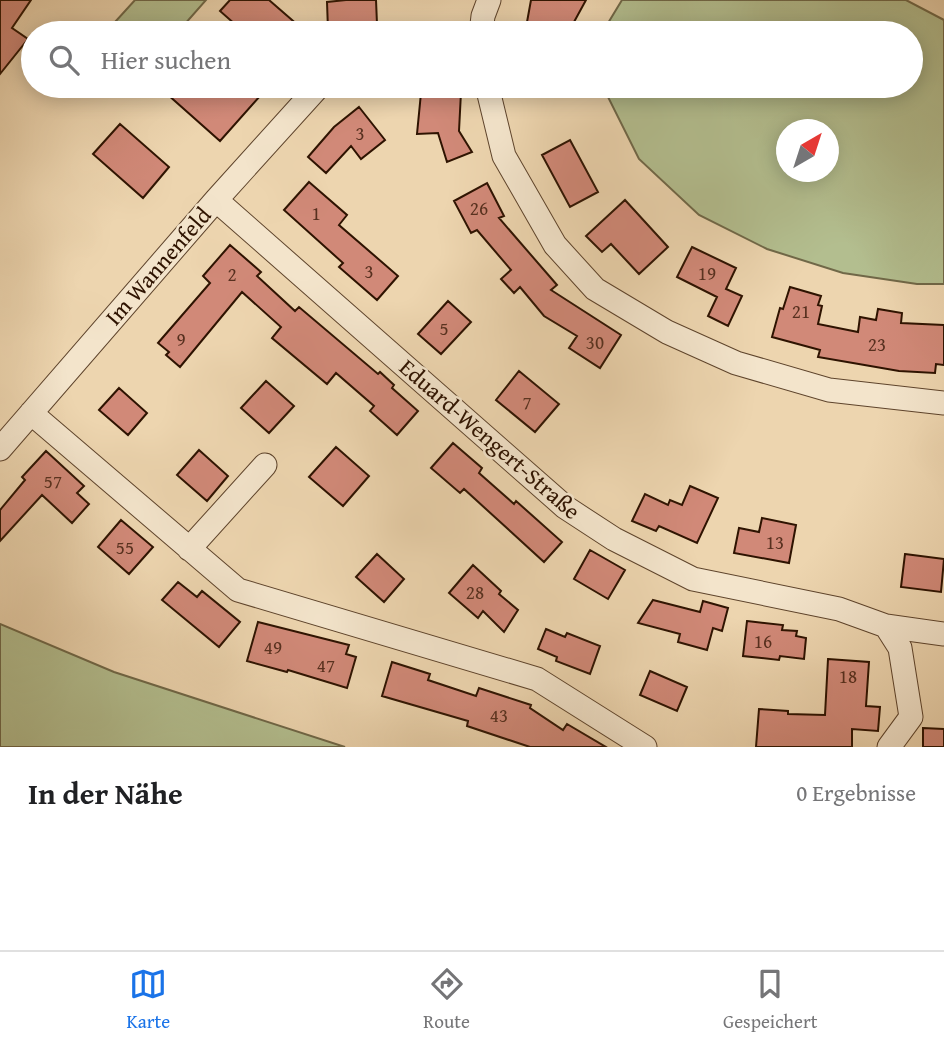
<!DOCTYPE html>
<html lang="de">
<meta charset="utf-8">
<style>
body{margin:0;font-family:"Gentium Book Plus",serif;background:#f2f2f2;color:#202124}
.compass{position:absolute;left:776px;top:119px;width:63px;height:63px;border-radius:50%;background:#fff;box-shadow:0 4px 18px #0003;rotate:39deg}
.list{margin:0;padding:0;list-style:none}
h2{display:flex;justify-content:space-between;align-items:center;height:91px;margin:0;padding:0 28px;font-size:30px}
h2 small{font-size:23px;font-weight:400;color:#757577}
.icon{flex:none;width:38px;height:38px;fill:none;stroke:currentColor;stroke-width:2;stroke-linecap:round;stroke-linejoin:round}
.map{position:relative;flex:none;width:944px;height:747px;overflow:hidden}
.search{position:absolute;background:#fff;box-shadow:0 4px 18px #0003;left:21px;right:21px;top:21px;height:77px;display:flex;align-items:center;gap:18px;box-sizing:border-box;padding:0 24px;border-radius:38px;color:#757577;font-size:26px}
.sheet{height:203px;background:#fff}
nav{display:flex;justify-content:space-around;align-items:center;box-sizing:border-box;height:98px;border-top:2px solid #e0e0e0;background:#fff;font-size:19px;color:#757577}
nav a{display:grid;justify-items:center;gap:4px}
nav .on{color:#1a73e8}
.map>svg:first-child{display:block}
.green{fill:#b3be8f;stroke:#706848;stroke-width:2;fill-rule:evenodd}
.building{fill:#d18978;stroke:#2e1301;stroke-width:2}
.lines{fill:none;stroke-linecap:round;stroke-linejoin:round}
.minor-casing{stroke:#5e442c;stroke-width:25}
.minor{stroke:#f3e4cb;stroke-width:23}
.labels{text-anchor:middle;stroke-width:5;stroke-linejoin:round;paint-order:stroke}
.number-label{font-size:19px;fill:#57301f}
.street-label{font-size:23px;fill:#2e1301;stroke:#f3e4cb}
</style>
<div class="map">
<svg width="944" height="747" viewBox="0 0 944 747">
<rect width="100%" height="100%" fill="#edd5af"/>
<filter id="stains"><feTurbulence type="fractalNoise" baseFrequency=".00286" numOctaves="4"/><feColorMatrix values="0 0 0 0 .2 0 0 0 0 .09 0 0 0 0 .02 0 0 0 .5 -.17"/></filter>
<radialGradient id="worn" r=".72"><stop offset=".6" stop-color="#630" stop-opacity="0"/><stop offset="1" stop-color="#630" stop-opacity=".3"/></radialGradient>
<path class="green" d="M 135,0 L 206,0 L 177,33 L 105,33 Z
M 622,0 L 906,0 L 944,20 L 944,284 L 917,284 L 843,273 L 767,249 L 699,215 L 639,159 L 606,93 L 604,86 L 911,86 L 911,33 L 602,33 ZM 786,130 L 828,130 L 828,172 L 786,172 Z
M 0,624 L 114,672 L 345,747 L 0,747 Z"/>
<path class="building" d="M 0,0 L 31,0 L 12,28 L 28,39 L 0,74 Z
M 230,0 L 269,0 L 307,33 L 245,33 L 220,11 Z
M 346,0 L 376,0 L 377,24 L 349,25 L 349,29 L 328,30 L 327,2 Z
M 531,0 L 586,0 L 568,33 L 525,33 Z
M 158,86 L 269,86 L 220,141 Z
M 461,92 L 459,131 L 472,152 L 447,162 L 438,133 L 417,134 L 421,93 Z
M 359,107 L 385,140 L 361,159 L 351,146 L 326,173 L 308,157 L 334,127 Z
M 120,124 L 169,167 L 143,198 L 93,154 Z
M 570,140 L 598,192 L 570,207 L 542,155 Z
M 309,182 L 347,215 L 339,225 L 398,276 L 377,300 L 339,267 L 343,263 L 284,210 Z
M 487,183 L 504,216 L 499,218 L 557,285 L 551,290 L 621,335 L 600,368 L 569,348 L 577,336 L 544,316 L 520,287 L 514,293 L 501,279 L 511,270 L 477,230 L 471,233 L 454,201 Z
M 625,200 L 668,247 L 639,274 L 611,244 L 602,252 L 586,236 Z
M 230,245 L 261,272 L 257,276 L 295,311 L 299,307 L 378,374 L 380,372 L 394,385 L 392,388 L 418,411 L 397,435 L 370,411 L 374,406 L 336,373 L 327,384 L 272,338 L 281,327 L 242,292 L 180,367 L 166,355 L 169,352 L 158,343 L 210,283 L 203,276 Z
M 692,247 L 736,268 L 726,289 L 742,296 L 728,326 L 708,316 L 717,297 L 677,277 Z
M 790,287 L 821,296 L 818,305 L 822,306 L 818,324 L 858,332 L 860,317 L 876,320 L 878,309 L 902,313 L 901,323 L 944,325 L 944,365 L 936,364 L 935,373 L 899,371 L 853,363 L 818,357 L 820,350 L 772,337 L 780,308 L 783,309 Z
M 448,301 L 471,322 L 441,354 L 418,334 Z
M 519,371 L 559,404 L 535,432 L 496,400 Z
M 266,381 L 294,406 L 269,433 L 241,408 Z
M 119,388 L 147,413 L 128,435 L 99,410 Z
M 453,443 L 482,468 L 479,473 L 514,504 L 516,501 L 562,542 L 544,562 L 464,489 L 460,493 L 431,468 Z
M 336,447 L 369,476 L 343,506 L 309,477 Z
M 199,450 L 228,476 L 207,501 L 177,475 Z
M 46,451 L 84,486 L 77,493 L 89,504 L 72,523 L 42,495 L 0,541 L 0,510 L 25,480 L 22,477 Z
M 690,486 L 718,498 L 697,543 L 659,526 L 656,531 L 632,521 L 645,494 L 668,505 L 670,500 L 682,505 Z
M 762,518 L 796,525 L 789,563 L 734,553 L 739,528 L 759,532 Z
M 121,520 L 153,547 L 129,574 L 98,547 Z
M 590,550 L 625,570 L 608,599 L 574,579 Z
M 377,554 L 404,579 L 384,602 L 356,577 Z
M 905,554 L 944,559 L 941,592 L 901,587 Z
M 473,565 L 501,591 L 499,594 L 518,610 L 504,632 L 483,611 L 478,618 L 449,593 Z
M 178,582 L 197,597 L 202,591 L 240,622 L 219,647 L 162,600 Z
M 653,600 L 700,612 L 703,601 L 728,608 L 722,631 L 713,628 L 707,650 L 678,642 L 680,634 L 638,623 Z
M 747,621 L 783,625 L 782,630 L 797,631 L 796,636 L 806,638 L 804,659 L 780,656 L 779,660 L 743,656 Z
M 258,622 L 349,645 L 346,654 L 356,657 L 347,688 L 288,670 L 287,672 L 247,661 Z
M 546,629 L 565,637 L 567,633 L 600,646 L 590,674 L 556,661 L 557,657 L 538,649 Z
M 828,659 L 869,662 L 866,706 L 880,707 L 878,731 L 852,729 L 852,747 L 756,747 L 759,709 L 788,711 L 788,714 L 825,715 Z
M 392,662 L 430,674 L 428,680 L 476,696 L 479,688 L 531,705 L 530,708 L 563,730 L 567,724 L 606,747 L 530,747 L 467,726 L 468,721 L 382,696 Z
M 650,671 L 687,687 L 677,711 L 640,695 Z
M 923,728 L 944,729 L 944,747 L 923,747 Z"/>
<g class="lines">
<g class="minor-casing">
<path id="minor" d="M 481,33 L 483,16 L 489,0
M 487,86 L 504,156 L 555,245 L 595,289 L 667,332 L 736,363 L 829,390 L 944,403
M 216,200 L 565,507 L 614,539 L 693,579 L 839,609 L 886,626 L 944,634
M 31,413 L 238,590 L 537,679 L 645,747
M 0,449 L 216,200 L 319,86
M 189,549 L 265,465
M 886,626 L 900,648 L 911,717 L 889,747"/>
</g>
<use href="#minor" class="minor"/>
</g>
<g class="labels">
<g class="number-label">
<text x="360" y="140">3</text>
<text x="479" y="215">26</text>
<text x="316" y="220">1</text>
<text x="369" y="278">3</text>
<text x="707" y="280">19</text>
<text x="232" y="281">2</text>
<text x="801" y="318">21</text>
<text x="444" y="335">5</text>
<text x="181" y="346">9</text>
<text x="595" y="349">30</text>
<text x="877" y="351">23</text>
<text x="527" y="409">7</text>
<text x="53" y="488">57</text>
<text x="775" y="549">13</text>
<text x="125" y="554">55</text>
<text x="475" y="599">28</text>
<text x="763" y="648">16</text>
<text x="273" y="654">49</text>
<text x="326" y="672">47</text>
<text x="848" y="683">18</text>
<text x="499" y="722">43</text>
</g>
<g class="street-label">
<text transform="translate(158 266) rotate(-49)" y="8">Im Wannenfeld</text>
<text transform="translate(490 439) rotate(41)" y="8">Eduard-Wengert-Straße</text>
</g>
</g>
<rect width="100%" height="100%" filter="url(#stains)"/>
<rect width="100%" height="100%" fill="url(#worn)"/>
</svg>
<svg class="compass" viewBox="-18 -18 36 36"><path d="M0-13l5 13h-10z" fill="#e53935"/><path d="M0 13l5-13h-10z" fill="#757577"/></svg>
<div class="search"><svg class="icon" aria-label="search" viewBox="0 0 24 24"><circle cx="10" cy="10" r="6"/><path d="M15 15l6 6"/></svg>Hier suchen</div>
</div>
<section class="sheet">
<h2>In der Nähe<small>0 Ergebnisse</small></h2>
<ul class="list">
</ul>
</section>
<nav>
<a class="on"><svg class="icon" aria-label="map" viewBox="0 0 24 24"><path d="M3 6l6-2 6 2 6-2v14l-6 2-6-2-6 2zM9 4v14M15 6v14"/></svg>Karte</a>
<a><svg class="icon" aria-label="directions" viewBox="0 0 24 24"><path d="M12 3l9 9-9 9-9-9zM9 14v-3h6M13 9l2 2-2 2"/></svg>Route</a>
<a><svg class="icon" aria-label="saved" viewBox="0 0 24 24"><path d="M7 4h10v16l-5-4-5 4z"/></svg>Gespeichert</a>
</nav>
